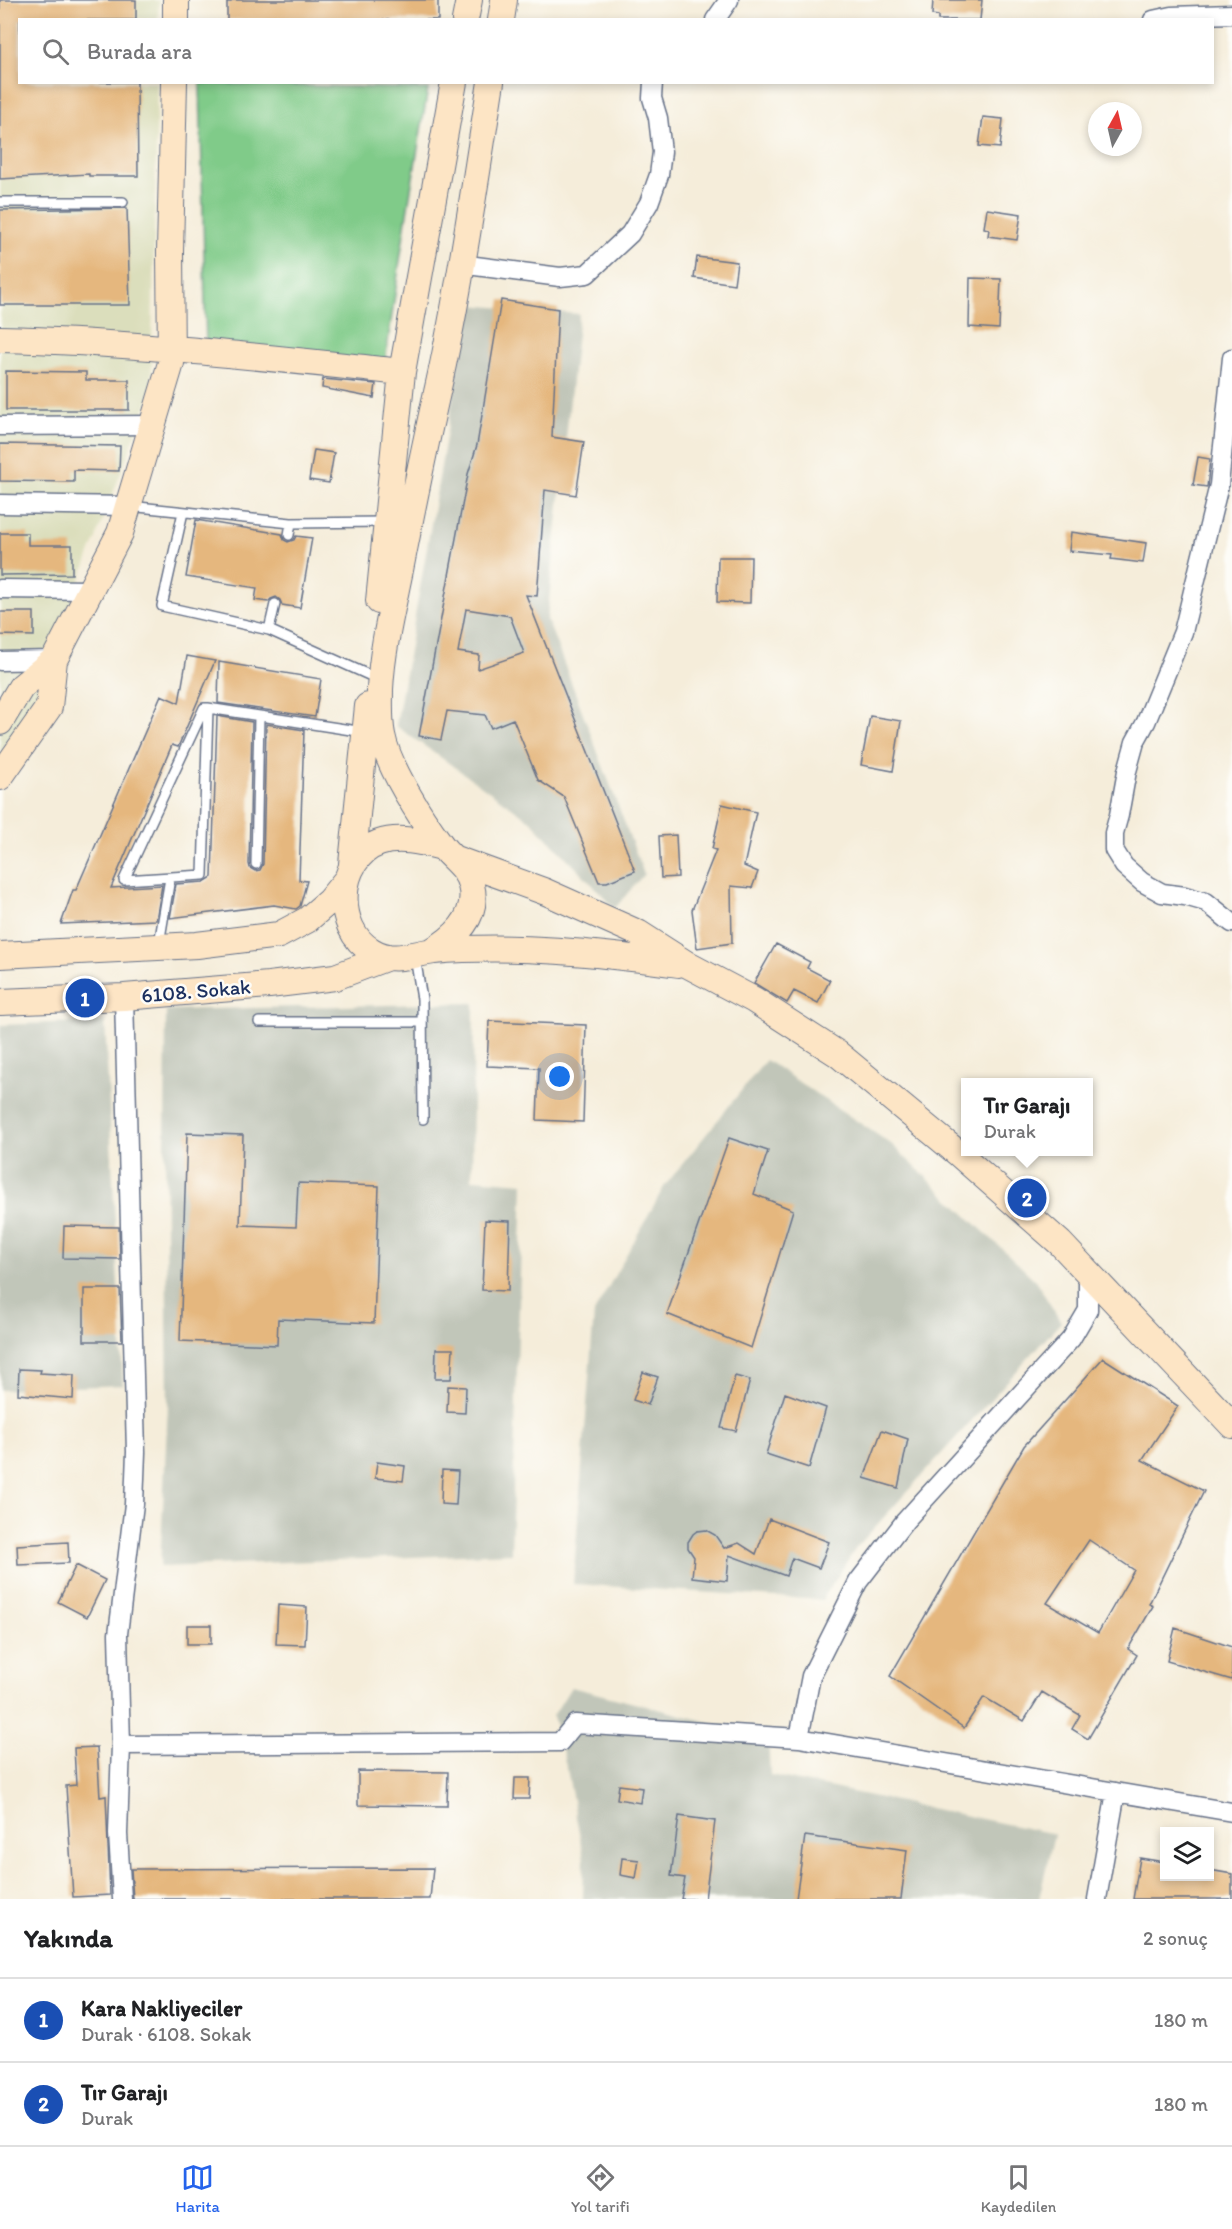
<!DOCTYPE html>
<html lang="tr">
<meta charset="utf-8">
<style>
body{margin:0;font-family:Itim,sans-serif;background:#f6f6f6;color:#202124}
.controls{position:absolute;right:18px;bottom:18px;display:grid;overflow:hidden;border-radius:0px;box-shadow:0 3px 9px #0003}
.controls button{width:54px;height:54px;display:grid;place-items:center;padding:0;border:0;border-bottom:2px solid #e0e0e0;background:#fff;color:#202124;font:30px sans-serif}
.compass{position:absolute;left:1088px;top:102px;width:54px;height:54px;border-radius:50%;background:#fff;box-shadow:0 3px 9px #0003;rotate:8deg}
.you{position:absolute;left:560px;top:1077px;width:21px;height:21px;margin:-15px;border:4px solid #fff;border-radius:50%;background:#1a73e8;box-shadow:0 0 0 9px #1a73e833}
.badge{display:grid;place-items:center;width:39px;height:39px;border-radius:50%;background:#2563eb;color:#fff;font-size:20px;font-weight:700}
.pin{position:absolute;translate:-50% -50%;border:3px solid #fff;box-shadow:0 2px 6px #0006}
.popup{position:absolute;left:961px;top:1078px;width:132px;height:78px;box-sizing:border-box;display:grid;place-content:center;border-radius:0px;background:#fff;filter:drop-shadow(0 2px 4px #0005);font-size:20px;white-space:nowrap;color:#757577}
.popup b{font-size:22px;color:#202124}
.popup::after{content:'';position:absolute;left:50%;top:100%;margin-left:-12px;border:12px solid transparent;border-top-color:#fff}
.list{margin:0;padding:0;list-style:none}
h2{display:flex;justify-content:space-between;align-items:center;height:78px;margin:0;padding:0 24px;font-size:26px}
h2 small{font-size:20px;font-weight:400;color:#757577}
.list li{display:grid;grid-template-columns:39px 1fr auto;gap:18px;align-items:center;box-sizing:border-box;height:84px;padding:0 24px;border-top:2px solid #e0e0e0}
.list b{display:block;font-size:22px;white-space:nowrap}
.list p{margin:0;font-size:20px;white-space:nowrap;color:#757577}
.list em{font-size:20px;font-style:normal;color:#757577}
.icon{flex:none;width:33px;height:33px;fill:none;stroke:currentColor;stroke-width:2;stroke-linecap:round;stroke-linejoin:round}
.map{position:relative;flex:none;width:1232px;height:1899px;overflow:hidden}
.search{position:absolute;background:#fff;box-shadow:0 3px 9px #0003;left:18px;right:18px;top:18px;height:66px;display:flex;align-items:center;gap:15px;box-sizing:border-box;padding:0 21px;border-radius:0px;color:#757577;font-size:22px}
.sheet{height:246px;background:#fff}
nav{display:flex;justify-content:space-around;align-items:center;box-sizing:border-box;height:84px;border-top:2px solid #e0e0e0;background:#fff;font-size:16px;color:#757577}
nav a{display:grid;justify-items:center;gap:3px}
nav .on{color:#2563eb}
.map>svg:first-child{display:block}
.built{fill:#dbdebc}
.industrial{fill:#c1c6b9}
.green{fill:#80cb89;stroke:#4e7d74;stroke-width:1.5}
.building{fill:#e5b77e;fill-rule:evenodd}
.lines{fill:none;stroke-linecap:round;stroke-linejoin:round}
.lane-casing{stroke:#677289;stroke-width:12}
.street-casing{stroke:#677289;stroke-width:21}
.secondary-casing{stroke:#677289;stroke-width:28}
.lane{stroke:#fff;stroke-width:9}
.street{stroke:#fff;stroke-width:18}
.secondary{stroke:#fde5c5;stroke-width:26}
.labels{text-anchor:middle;stroke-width:5;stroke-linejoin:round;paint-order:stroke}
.street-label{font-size:21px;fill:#1b2f5e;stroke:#fdfcf7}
</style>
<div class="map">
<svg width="1232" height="1899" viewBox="0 0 1232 1899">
<rect width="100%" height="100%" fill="#fdfcf7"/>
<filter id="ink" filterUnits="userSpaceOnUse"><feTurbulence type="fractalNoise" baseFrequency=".0167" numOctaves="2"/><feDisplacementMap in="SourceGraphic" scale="12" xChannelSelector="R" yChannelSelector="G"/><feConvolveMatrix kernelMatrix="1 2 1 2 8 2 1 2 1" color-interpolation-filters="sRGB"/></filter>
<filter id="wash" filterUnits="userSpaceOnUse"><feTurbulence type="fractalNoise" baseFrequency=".008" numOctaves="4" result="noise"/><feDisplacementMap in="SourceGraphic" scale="24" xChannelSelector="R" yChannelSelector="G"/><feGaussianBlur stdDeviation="1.35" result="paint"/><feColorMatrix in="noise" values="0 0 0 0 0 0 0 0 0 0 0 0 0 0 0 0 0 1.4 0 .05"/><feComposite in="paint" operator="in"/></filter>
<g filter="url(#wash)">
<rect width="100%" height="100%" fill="#f5edda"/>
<path class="built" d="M 0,0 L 159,0 L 158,19 L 20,20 L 20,82 L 157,83 L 151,393 L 32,707 L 0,752 Z"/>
<path class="industrial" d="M 469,305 L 579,314 L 547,619 L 644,874 L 615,908 L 530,820 L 396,726 Z
M 474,1003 L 472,1179 L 523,1183 L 511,1553 L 160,1567 L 168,1404 L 165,1142 L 166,1010 Z
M 105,1021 L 123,1385 L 0,1390 L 0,1025 Z
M 766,1060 L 891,1144 L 1035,1280 L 1061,1322 L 856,1548 L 822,1600 L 573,1584 L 594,1313 L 664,1187 Z
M 571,1687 L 768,1737 L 770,1775 L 1054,1834 L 1039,1899 L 583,1899 L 584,1859 L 567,1769 L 553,1716 Z"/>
<path class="green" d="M 200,83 L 428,89 L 407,213 L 385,362 L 206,348 Z"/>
<g id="blocks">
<path class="building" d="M 0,0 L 136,0 L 136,20 L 20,20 L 20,82 L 137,82 L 138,176 L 89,176 L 89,174 L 0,179 Z
M 231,0 L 438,0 L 438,20 L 227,20 L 227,2 L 231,2 Z
M 933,0 L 982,0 L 980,20 L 938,20 L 938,16 L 932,15 Z
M 983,117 L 1003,119 L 1000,148 L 979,146 Z
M 127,208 L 130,305 L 0,305 L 0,210 Z
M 987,209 L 1021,214 L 1017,240 L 988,236 L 989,229 L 984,228 Z
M 697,257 L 737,262 L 734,284 L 694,278 Z
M 970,278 L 1001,279 L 999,329 L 969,327 Z
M 501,300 L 558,309 L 552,437 L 584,442 L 576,495 L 545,490 L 537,596 L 526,595 L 635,871 L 607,882 L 599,882 L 564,797 L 538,780 L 513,719 L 491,728 L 485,715 L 447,711 L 441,740 L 419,736 L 468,474 L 477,445 ZM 466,609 L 510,616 L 524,653 L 478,669 L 479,655 L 458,652 Z
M 6,371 L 86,372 L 86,380 L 129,380 L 129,410 L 6,410 Z
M 323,379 L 376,384 L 374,398 L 322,388 Z
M 0,444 L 120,446 L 119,471 L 74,470 L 74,482 L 0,481 Z
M 314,450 L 334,453 L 329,483 L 309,480 Z
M 1198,457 L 1210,459 L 1207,487 L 1193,485 Z
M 196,520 L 282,534 L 284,540 L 288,542 L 294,540 L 296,536 L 312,538 L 300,608 L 282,605 L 280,600 L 276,597 L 271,599 L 268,602 L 255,600 L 257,588 L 186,577 Z
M 1071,532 L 1146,543 L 1143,563 L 1111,559 L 1112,555 L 1069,551 Z
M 0,533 L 28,533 L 28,545 L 72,545 L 72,574 L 0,575 Z
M 718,557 L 751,557 L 750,603 L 717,602 Z
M 0,612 L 34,612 L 34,636 L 0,635 Z
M 187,656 L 215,661 L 178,747 L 172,745 L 111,888 L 162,885 L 156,920 L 61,924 L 73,890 L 76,890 L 161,695 L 179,703 Z
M 219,662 L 321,679 L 315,717 L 218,703 Z
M 217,716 L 252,722 L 249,864 L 250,868 L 255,871 L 260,870 L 263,864 L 266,724 L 304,730 L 299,880 L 307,881 L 300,906 L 296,909 L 274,905 L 170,918 L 176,884 L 204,882 L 212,877 Z
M 870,716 L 901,721 L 893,771 L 861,765 Z
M 722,804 L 756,812 L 744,866 L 758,872 L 752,888 L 731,886 L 732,943 L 697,948 L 692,910 L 716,850 L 712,849 Z
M 676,835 L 678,877 L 661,878 L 659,836 Z
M 776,944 L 810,962 L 807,968 L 830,980 L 818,1003 L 794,991 L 787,1003 L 754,983 Z
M 489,1021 L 586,1025 L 583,1122 L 537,1120 L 539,1068 L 487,1066 Z
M 187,1133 L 243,1135 L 240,1225 L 296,1227 L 298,1183 L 379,1186 L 374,1323 L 278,1319 L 277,1345 L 180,1341 Z
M 729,1138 L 768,1151 L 754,1194 L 793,1210 L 751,1348 L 667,1314 Z
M 485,1220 L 510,1221 L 508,1291 L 482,1290 Z
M 64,1226 L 119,1227 L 120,1259 L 63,1258 Z
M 84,1289 L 120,1289 L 122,1341 L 84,1341 Z
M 436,1349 L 453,1349 L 451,1379 L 435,1379 Z
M 1103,1358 L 1178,1406 L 1142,1460 L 1204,1491 L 1149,1604 L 1153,1606 L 1128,1649 L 1137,1655 L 1088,1739 L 1072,1729 L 1080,1715 L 1042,1692 L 1024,1721 L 984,1697 L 964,1728 L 890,1676 L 1024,1446 ZM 1089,1540 L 1134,1570 L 1098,1633 L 1047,1603 Z
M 19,1369 L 41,1370 L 40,1373 L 74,1375 L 73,1399 L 18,1394 Z
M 643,1372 L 658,1377 L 648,1405 L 633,1400 Z
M 735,1376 L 750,1380 L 736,1431 L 721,1428 Z
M 448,1386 L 466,1387 L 465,1413 L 447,1412 Z
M 785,1393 L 826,1408 L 809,1468 L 766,1454 Z
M 882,1430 L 908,1439 L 898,1488 L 864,1478 Z
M 377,1462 L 405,1466 L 403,1481 L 375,1478 Z
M 442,1470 L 458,1471 L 456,1505 L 441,1504 Z
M 769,1519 L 829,1542 L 819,1568 L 792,1558 L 786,1576 L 729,1555 L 727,1581 L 692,1577 L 694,1557 L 688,1548 L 688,1542 L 693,1534 L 697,1531 L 706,1530 L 715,1535 L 724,1548 L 739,1543 L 756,1554 Z
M 68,1542 L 69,1563 L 18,1565 L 17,1545 Z
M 76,1565 L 105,1580 L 87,1617 L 58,1602 Z
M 278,1605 L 307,1607 L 305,1645 L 276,1644 Z
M 187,1625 L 211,1625 L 211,1644 L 187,1644 Z
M 1175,1628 L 1232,1647 L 1232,1680 L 1167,1661 Z
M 97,1747 L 100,1797 L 106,1796 L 110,1895 L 73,1897 L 66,1786 L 76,1785 L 74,1748 Z
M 358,1771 L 448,1772 L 447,1806 L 358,1805 Z
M 515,1778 L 530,1778 L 529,1799 L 514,1799 Z
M 619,1785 L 642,1788 L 640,1803 L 617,1799 Z
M 679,1816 L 715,1821 L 705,1899 L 681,1899 L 685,1878 L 671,1876 Z
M 805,1836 L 907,1850 L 901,1899 L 796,1899 Z
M 622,1858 L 639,1860 L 636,1878 L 620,1875 Z
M 1140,1858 L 1164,1862 L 1164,1876 L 1209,1876 L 1209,1870 L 1232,1874 L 1232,1899 L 1133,1899 Z
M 433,1868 L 430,1899 L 133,1899 L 131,1869 Z"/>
</g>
</g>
<g filter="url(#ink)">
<use href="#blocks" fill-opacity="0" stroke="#677289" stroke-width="1.5"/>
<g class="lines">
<g class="lane-casing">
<path id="lane" d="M 0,202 L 123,202
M 129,506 L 291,523 L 384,522
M 183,512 L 162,606 L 269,630
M 289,535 L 291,523
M 275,604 L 269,630 L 371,676
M 208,708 L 203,875 L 124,880 L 204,708 L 208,708 L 364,732
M 256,864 L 259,716
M 159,944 L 170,878
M 415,957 L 422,999 L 423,1119
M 259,1022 L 422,1022"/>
</g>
<g class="street-casing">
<path id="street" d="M 715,20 L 729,0
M 1153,20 L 1171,16 L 1232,14
M 460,264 L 560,277 L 587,274 L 630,234 L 649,203 L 659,175 L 662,152 L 658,118 L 652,98 L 653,82
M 1232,358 L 1219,485 L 1183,632 L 1146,722 L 1135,742 L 1127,771 L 1119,815 L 1114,833 L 1114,850 L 1124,866 L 1142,882 L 1162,893 L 1185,896 L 1206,902 L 1232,923
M 0,426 L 153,425
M 0,504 L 129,506
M 0,589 L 91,590
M 0,661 L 54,660
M 1088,1273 L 1088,1310 L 1071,1339 L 905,1521 L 858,1582 L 811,1676 L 799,1738 L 1232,1812
M 121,1745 L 560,1742 L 575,1724 L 799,1738
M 122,1899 L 118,1834 L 121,1745 L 118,1634 L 134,1504 L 136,1452 L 124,997
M 1097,1899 L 1116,1792"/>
</g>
<g class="secondary-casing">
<path id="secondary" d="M 176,20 L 176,0
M 465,20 L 469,0
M 501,20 L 504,0
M 0,339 C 135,342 268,358 402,372
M 379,601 L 402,372 L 454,82
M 0,722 L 21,687 L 54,660
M 0,777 L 49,707 L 54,660 L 120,533 L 171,363 L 170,251 L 174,82
M 442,847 C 422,842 399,836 379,843 C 336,858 333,929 372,951 C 393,964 412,954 434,951 C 516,944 598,953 679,964
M 455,859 L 546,892 L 638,933 L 688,965 L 754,1000 L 838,1054 L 959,1154 L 1060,1243 L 1232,1425
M 352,864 L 368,706
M 432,951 C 456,937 479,916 471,885 C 467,867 451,859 441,845 C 421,818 388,767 382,735 C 379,721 380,703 380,689 C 382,649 392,609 400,570 C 412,509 424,449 438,388 C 460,288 475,184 491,82
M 0,955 L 197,945 L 279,935 L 307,920 L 329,901 L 347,879
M 0,1002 L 124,997 L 269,985 L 335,977 L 388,957"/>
</g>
<use href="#lane" class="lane"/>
<use href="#street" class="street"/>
<use href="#secondary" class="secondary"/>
</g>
</g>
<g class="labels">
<g class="street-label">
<text transform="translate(196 991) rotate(-5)" y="7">6108. Sokak</text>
</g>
</g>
</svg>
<div class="controls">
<button><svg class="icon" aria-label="layers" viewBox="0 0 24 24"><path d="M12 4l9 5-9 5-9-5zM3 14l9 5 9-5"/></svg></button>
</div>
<svg class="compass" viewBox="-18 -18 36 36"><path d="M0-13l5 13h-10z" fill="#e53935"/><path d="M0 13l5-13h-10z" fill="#757577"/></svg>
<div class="you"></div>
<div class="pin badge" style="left:85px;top:998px;background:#1a4fb4">1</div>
<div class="pin badge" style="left:1027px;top:1198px;background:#1a4fb4">2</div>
<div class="popup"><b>Tır Garajı</b>Durak</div>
<div class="search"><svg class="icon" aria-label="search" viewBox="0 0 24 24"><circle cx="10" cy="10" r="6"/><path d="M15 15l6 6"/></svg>Burada ara</div>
</div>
<section class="sheet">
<h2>Yakında<small>2 sonuç</small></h2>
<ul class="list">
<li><span class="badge" style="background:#1a4fb4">1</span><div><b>Kara Nakliyeciler</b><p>Durak · 6108. Sokak</p></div><em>180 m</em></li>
<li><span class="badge" style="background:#1a4fb4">2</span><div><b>Tır Garajı</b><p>Durak</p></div><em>180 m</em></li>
</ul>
</section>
<nav>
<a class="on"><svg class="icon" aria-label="map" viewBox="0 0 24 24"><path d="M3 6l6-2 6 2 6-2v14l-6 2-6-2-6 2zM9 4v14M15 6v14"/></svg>Harita</a>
<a><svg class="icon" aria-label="directions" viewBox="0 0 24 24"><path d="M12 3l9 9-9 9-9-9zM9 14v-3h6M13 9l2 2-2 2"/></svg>Yol tarifi</a>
<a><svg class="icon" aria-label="saved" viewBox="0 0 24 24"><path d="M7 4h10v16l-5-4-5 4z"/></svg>Kaydedilen</a>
</nav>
